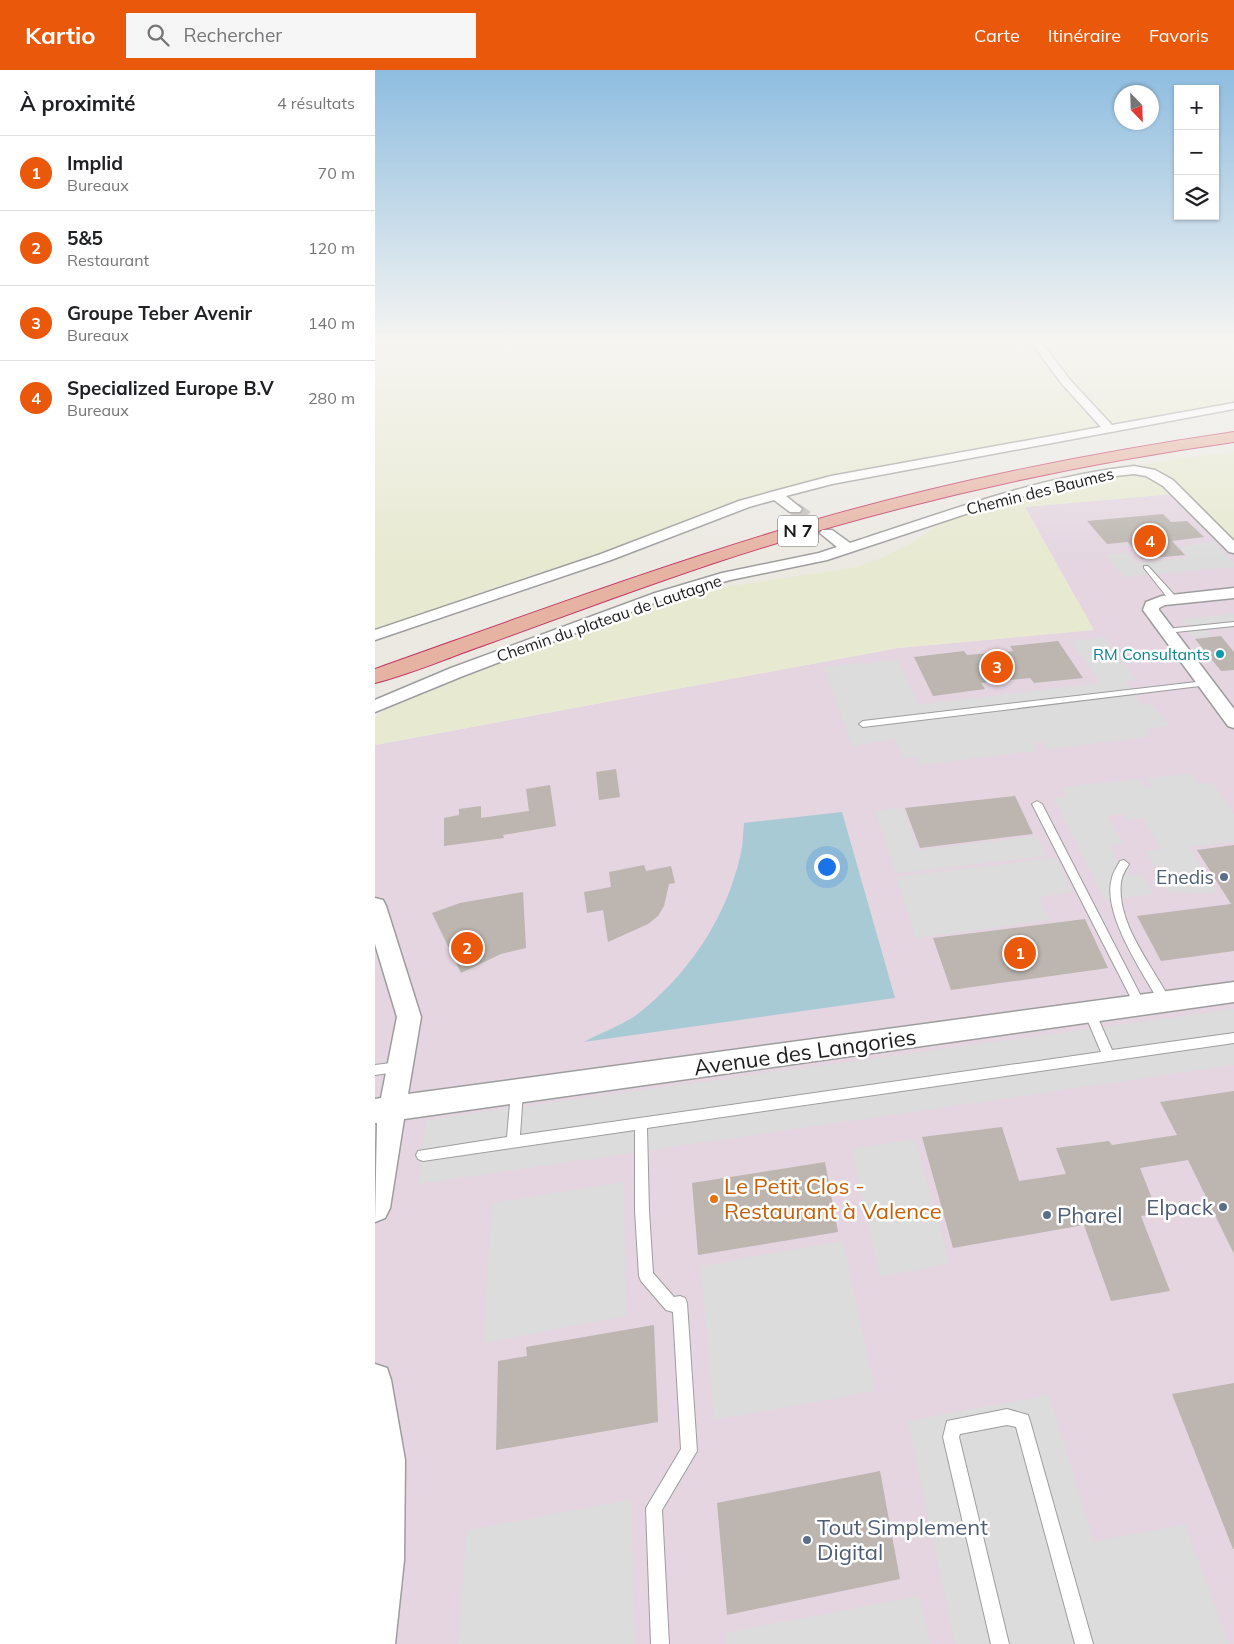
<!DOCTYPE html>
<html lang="fr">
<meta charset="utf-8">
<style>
body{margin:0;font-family:Mulish,sans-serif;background:#f6f6f6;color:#202124}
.controls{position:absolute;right:15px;top:15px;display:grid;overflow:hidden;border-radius:0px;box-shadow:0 1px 4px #0004}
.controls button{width:45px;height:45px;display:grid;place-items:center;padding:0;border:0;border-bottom:1px solid #e0e0e0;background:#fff;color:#202124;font:25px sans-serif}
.compass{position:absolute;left:739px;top:15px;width:45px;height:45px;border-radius:50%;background:#fff;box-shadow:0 1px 4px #0004;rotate:157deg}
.you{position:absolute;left:451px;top:796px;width:18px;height:18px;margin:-12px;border:4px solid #fff;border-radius:50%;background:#1a73e8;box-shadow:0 0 0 8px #1a73e833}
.badge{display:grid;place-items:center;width:32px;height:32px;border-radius:50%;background:#ea580c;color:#fff;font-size:16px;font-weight:700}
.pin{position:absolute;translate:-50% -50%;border:2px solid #fff;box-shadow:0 1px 5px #0006}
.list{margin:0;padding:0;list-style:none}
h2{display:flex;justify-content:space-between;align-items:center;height:65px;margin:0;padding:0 20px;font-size:21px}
h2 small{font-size:16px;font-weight:400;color:#757577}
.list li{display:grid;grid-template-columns:32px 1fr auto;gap:15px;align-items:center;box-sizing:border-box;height:75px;padding:0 20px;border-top:1px solid #e0e0e0}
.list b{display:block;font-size:19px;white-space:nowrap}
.list p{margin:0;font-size:16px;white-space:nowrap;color:#757577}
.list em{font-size:16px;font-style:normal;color:#757577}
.icon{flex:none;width:28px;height:28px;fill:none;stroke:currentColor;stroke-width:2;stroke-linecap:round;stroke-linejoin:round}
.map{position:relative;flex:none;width:859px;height:1574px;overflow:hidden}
header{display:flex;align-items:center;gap:30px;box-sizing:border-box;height:70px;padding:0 25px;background:#ea580c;color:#fff}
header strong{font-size:24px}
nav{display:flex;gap:28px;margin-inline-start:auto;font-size:18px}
.search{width:350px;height:45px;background:#f6f6f6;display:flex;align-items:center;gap:12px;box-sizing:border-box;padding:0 18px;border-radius:0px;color:#757577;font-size:19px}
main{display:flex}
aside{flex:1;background:#fff}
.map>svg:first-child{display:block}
.industrial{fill:#e4d5e1}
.farmland{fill:#e7e9d0}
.parking{fill:#dcdcdc}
.water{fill:#a8cad5}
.building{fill:#bcb5b0}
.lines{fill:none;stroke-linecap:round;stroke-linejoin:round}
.minor-tunnel{stroke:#c2c0bb;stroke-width:14;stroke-dasharray:14 7;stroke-linecap:butt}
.service-casing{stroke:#9d9d9d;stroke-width:2}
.minor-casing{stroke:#9d9d9d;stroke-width:3}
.trunk-casing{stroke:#c13865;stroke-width:2}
.service{fill:#fff;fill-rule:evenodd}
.minor{fill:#fff;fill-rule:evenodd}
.trunk{fill:#e6b2a2;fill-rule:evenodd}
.culture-dot{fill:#0f9aa8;stroke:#fff;stroke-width:2}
.service-dot{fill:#5c6f8a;stroke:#fff;stroke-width:2}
.food-dot{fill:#e8710a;stroke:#fff;stroke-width:2}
.labels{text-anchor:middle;stroke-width:5;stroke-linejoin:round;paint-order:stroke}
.far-street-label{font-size:16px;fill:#1c1c1c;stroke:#fff}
.far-culture-label{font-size:16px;fill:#0d838f;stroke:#fff;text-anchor:end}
.shield{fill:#fff;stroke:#606060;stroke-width:1}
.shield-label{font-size:18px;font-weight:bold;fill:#1c1c1c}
.service-label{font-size:19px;fill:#4e5e75;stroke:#fff;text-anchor:end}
.near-street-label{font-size:22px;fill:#1c1c1c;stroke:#fff}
.near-food-label{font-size:22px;fill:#c56008;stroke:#fff;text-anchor:start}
.near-service-label{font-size:22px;fill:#4e5e75;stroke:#fff;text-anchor:start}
</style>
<header>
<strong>Kartio</strong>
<div class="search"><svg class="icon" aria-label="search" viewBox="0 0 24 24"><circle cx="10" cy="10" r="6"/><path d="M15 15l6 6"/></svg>Rechercher</div>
<nav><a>Carte</a><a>Itinéraire</a><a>Favoris</a></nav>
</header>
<main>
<aside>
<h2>À proximité<small>4 résultats</small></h2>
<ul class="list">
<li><span class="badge">1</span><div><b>Implid</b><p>Bureaux</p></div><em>70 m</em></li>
<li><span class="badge">2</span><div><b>5&amp;5</b><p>Restaurant</p></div><em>120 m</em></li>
<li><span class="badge">3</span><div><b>Groupe Teber Avenir</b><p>Bureaux</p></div><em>140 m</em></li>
<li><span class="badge">4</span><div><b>Specialized Europe B.V</b><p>Bureaux</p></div><em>280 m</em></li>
</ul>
</aside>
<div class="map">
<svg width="859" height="1574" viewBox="0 0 859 1574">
<rect width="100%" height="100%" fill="#ece9e3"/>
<path class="industrial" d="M 809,423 L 859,473 L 859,1574 L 0,1574 L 0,675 L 523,578 L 718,560 L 649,437 Z"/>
<path class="farmland" d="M 0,272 L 859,272 L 859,336 L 425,417 L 0,565 Z
M 859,382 L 859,473 L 809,423 L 650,437 L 719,560 L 523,578 L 0,675 L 0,648 L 9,640 L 266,537 L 304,526 L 362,515 L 479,498 L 504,489 L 537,473 L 568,452 L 587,444 L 631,430 L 744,406 L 780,392 Z"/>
<path class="parking" d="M 839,472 L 859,493 L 859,497 L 749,507 L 730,484 L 751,483 L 760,493 L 813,488 L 804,476 Z
M 859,544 L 859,557 L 831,559 L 836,566 L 818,567 L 808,556 L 813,555 L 807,549 Z
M 729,567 L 761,610 L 749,611 L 767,635 L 777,634 L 795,656 L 771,659 L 775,667 L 671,679 L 667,672 L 663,672 L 659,673 L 663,681 L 544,695 L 541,687 L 529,689 L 520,669 L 477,676 L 449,597 L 523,590 L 544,635 L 726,613 L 695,571 Z
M 816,704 L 824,714 L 837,713 L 859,744 L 859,772 L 814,777 L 842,822 L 828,823 L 794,822 L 771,781 L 786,779 L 769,748 L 752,750 L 749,744 L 733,746 L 748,774 L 735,775 L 741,790 L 756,797 L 752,806 L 766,805 L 778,824 L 730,830 L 679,728 L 692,727 L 687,717 L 765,709 L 771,718 L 777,718 L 771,708 Z
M 528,738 L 543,780 L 662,766 L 672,786 L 521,803 L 500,741 Z
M 681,788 L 698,822 L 664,827 L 674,850 L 541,868 L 521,807 Z
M 859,939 L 859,995 L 43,1114 L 51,1050 Z
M 540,1069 L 575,1194 L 505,1206 L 477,1079 Z
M 249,1112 L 251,1246 L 108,1273 L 117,1133 Z
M 468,1171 L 500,1321 L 339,1350 L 326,1196 Z
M 674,1325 L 719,1472 L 810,1454 L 854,1574 L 580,1574 L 533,1351 Z
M 256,1430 L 260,1574 L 83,1574 L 92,1460 Z
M 545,1526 L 555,1574 L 351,1574 L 349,1563 Z"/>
<path class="water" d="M 467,742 L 520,928 L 209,972 C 225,963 245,956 260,946 C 311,908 351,849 365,787 C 368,776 368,764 369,753 Z"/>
<path class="building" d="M 788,444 L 796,452 L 812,451 L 829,467 L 797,471 L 810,485 L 767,489 L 753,472 L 732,474 L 712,451 Z
M 846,566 L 859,582 L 859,600 L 846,601 L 820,569 Z
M 683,571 L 708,608 L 659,613 L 655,608 L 606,613 L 610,619 L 558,626 L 539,587 L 589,581 L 592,585 L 638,581 L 635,576 Z
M 241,699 L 245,727 L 224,730 L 221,702 Z
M 175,715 L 181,756 L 128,765 L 129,768 L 69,776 L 69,748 L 84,745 L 84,739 L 106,736 L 106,748 L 154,741 L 151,719 Z
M 640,726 L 658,764 L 545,778 L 530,738 Z
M 859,775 L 859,881 L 786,891 L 762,846 L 856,834 L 822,780 Z
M 269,795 L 271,801 L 296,796 L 300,813 L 294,814 L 289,836 L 283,846 L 273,854 L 233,872 L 228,840 L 212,843 L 209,822 L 236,817 L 234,802 Z
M 148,822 L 151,878 L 126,884 L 86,903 L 57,843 L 85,833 Z
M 710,849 L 733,898 L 576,920 L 558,868 Z
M 859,1021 L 859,1184 L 813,1090 L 765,1098 L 783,1144 L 766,1146 L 795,1221 L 736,1231 L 709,1155 L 578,1178 L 547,1067 L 627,1057 L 644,1111 L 691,1104 L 681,1078 L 734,1071 L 737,1075 L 802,1065 L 785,1032 Z
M 450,1092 L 463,1162 L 323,1185 L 317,1113 Z
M 279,1255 L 283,1352 L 121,1380 L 123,1291 L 152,1286 L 151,1277 Z
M 859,1313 L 859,1479 L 858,1479 L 797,1324 Z
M 505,1401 L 525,1509 L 352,1545 L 342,1433 Z"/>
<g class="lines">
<path class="minor-tunnel" d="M 420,439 L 452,463"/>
<g class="service-casing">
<path id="service" d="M 769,496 L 773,496 L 802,528 L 802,532 L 796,532 L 769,498 Z
M 859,552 L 859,556 L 791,563 L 787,561 L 791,559 Z
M 830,611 L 833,611 L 833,615 L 488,657 L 484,654 L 488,651 Z
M 662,731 L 667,734 L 769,932 L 771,935 L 769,938 L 765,940 L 761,938 L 657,734 Z
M 749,790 L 754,794 C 751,799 747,805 746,812 C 741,854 778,896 796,932 L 794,935 L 790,937 L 786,935 C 769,905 726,843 737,808 C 738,802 742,797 745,791 Z
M 715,937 L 719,939 L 737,980 L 859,963 L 859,973 L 272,1058 L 274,1141 L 278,1203 L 299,1227 L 305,1226 L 310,1228 L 312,1233 L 322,1381 L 287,1440 L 294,1574 L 276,1574 L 271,1438 L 306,1379 L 298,1242 L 291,1240 L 266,1211 L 264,1206 L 260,1141 L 260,1060 L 48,1091 L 43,1089 L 41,1085 L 43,1081 L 132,1067 L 136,1022 L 138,1018 L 142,1016 L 146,1018 L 148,1022 L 145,1065 L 726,982 L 709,942 L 711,939 Z
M 24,992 L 28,993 L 30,997 L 28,1001 L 0,1005 L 0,995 Z
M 632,1339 L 653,1345 L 655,1351 L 718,1574 L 700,1574 L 641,1357 L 632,1355 L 585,1364 L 584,1367 L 634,1574 L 616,1574 L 568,1367 L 572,1351 Z"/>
</g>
<g class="minor-casing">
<path id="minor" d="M 656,272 L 666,272 L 695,310 L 737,355 L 859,333 L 859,339 L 457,414 L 411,426 L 427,439 L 425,442 L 415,442 L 399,430 L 374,437 L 236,490 L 0,570 L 0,560 L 226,484 L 364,431 L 396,422 L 456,406 L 726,357 L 687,314 Z
M 759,396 L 780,400 L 798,410 L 859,471 L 859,483 L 854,482 L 788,416 L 771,406 L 759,404 L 731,407 L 633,430 L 452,490 L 355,510 L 290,529 L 88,606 L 0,642 L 0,630 L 76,598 L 280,523 L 347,503 L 444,483 L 462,477 L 445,463 L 447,460 L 457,460 L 475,473 C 568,443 662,407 759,396 Z
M 859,518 L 859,528 L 790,535 L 784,538 L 784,540 L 859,639 L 859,658 L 853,656 L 768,540 L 771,532 L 787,526 Z
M 0,828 L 8,830 L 11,836 L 46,947 L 33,1024 L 859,912 L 859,932 L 29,1049 L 15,1138 L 10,1148 L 0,1152 L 2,1053 L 0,1053 L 0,1029 L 6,1028 L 22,947 L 0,874 Z
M 0,1294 L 12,1298 L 16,1310 L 30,1390 L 29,1490 L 20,1574 L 0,1574 Z"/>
</g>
<g class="trunk-casing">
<path id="trunk" d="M 859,362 L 859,372 C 682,397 509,437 339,493 C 264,518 189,546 115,573 C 77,586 39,603 0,613 L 0,599 C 144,548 287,495 433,452 C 573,411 716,383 859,362 Z"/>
</g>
<use href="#service" class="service"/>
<use href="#minor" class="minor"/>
<use href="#trunk" class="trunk"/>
</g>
<linearGradient id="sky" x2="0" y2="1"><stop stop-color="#8ebde0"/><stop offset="0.55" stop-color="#f6f5f2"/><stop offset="1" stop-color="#f6f5f2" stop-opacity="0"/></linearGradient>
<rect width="859" height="493" fill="url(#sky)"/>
<circle class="culture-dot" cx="845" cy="584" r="5"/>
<g class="service-dot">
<circle cx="849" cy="807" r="5"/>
<circle cx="848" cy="1137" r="5"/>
<circle cx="672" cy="1145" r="5"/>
<circle cx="432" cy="1470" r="5"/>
</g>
<circle class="food-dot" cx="339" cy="1129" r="5"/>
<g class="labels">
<g class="far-street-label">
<text transform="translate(665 421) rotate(-14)" y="6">Chemin des Baumes</text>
<text transform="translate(234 548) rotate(-19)" y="6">Chemin du plateau de Lautagne</text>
</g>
<g class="far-culture-label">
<text x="835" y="590">RM Consultants</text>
</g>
<rect class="shield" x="403" y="445.5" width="40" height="31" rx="4"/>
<g class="shield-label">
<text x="423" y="467">N 7</text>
</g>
<g class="service-label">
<text x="839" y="814">Enedis</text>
</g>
<g class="near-street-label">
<text transform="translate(430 982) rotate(-8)" y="8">Avenue des Langories</text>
</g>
<g class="near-food-label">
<text x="349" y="1124">Le Petit Clos -<tspan x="349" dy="25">Restaurant à Valence</tspan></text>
</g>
<g class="near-service-label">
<text x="838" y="1145" text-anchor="end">Elpack</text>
<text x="682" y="1153">Pharel</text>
<text x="442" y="1465">Tout Simplement<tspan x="442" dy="25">Digital</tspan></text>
</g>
</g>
</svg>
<div class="controls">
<button>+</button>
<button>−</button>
<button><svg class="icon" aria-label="layers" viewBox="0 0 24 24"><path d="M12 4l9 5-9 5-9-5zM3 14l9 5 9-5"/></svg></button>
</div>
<svg class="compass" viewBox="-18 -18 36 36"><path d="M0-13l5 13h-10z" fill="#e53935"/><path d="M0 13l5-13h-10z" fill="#757577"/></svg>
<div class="you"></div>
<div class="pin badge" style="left:645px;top:883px">1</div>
<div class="pin badge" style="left:92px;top:878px">2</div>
<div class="pin badge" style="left:622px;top:597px">3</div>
<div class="pin badge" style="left:775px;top:471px">4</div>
</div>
</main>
